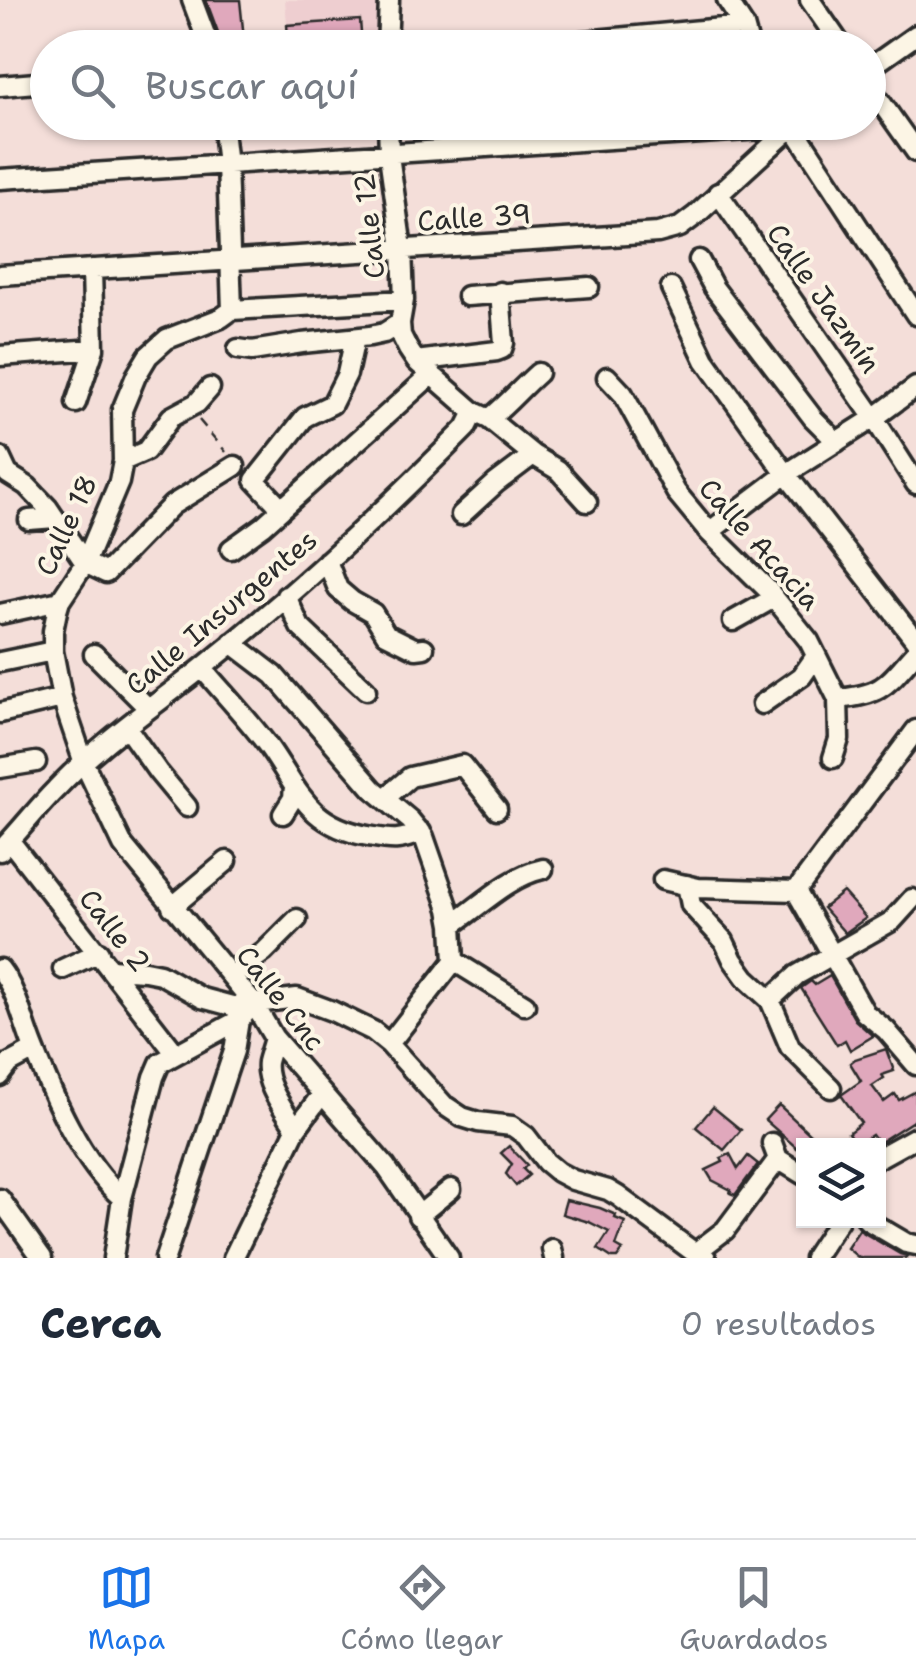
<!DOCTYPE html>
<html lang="es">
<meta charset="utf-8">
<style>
body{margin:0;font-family:"Shantell Sans",sans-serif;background:#f6f6f7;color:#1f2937}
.controls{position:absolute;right:30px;bottom:30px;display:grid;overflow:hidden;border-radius:0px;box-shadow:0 2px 8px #0004}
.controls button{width:90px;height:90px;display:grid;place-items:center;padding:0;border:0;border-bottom:2px solid #e0e1e3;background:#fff;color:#1f2937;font:50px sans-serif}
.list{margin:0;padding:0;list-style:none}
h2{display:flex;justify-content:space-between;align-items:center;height:130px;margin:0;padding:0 40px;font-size:42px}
h2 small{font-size:32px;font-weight:400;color:#747a83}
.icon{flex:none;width:55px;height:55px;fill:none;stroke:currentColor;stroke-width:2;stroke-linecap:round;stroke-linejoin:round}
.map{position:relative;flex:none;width:916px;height:1258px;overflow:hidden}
.search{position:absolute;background:#fff;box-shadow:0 2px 8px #0004;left:30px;right:30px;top:30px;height:110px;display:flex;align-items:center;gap:25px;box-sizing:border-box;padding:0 35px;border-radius:55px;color:#747a83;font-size:38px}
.sheet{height:280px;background:#fff}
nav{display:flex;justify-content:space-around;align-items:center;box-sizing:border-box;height:140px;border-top:2px solid #e0e1e3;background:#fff;font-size:28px;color:#747a83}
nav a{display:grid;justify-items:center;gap:5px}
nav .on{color:#1a73e8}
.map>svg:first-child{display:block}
.built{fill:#eeced0}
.building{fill:#e0a8bc;stroke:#2b2b2b;stroke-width:2.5}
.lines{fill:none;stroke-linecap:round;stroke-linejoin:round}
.minor-casing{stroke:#2b2b2b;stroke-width:25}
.path{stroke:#2b2b2b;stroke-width:2.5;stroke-dasharray:10 8;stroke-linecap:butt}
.minor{stroke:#fcf5e5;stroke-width:18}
.labels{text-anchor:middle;stroke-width:8;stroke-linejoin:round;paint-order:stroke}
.street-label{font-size:28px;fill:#2b2b2b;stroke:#fcf5e5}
</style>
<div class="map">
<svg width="916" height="1258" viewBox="0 0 916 1258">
<rect width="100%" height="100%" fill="#f4ded9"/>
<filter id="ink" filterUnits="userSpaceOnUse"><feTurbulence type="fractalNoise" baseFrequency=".01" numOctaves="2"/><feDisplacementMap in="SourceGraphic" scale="20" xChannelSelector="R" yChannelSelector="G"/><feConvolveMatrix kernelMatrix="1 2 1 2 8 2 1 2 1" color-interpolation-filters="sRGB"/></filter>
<g filter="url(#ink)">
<path class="built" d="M 285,0 L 378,0 L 376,45 L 289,47 Z"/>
<path class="building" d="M 206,0 L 240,0 L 245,48 L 229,48 L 228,34 L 219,35 Z
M 360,20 L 362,46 L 289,48 L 287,25 Z
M 843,892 L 866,918 L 845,933 L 823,908 Z
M 830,976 L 855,1020 L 873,1036 L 850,1050 L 845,1040 L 837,1045 L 801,988 L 811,981 L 815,985 Z
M 886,1049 L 894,1071 L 882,1075 L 884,1078 L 872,1086 L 884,1102 L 895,1094 L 899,1100 L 916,1091 L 916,1119 L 878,1143 L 872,1135 L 857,1145 L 848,1133 L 861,1123 L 841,1095 L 861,1081 L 850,1063 L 855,1059 Z
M 779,1105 L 811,1135 L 798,1149 L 765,1120 Z
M 713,1107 L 741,1130 L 724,1150 L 696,1127 Z
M 509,1146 L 527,1165 L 523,1169 L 529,1175 L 516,1186 L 506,1174 L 512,1164 L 501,1153 Z
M 730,1154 L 738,1169 L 748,1156 L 758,1164 L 735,1195 L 730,1193 L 731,1190 L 712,1180 L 706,1170 L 723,1162 L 721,1158 Z
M 566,1200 L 600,1208 L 616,1215 L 615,1218 L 625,1222 L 616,1246 L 623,1250 L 617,1258 L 612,1258 L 598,1249 L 609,1232 L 589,1222 L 562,1214 Z
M 859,1230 L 900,1254 L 908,1256 L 906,1258 L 859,1258 L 847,1248 Z"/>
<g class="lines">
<g class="minor-casing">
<path id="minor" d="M 192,0 L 210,48
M 727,0 L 744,26 L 750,48
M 810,0 L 843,48
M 387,48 L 389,0
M 510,48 L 744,26
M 868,69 L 916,35
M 868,84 L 916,152
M 0,86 L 48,82
M 222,122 L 227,164 L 232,310 L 221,318 L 167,339 L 148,356 L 136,376 L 122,410 L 123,461 L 119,482 L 85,563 L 60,601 L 57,611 L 53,631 L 53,651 L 62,698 L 84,763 L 123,845 L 254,1004 L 274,1038 L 386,1167 L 449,1258
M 388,122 L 389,155 L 402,249 L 404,300 L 400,323 L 401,335 L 408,349 L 416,361 L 474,412 L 489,419 L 533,455 L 558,470 L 587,502
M 790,122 L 916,315
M 0,179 L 792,127
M 718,193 L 874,418 L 916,484
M 699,260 L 714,288 L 813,418 L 837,442
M 0,275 L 658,233 L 680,227 L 696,215 L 792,127
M 671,288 L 705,360 L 786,474 L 916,641
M 467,296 L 589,287
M 232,310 L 404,300
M 238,349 L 252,351 L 302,343 L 370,336 L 384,333 L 400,323
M 0,356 L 94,349
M 416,361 L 497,351 L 502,349 L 504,343 L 500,292
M 607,377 L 623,394 L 676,492 L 709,532 L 768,590 L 809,641 L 838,699
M 76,403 L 94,349 L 92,269
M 489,419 C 507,405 521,388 538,373
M 0,457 L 8,474 L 27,486 L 48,508 L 85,563 L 106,573 L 172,505 L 235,466
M 123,461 L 146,451 L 171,417 L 197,403 L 210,388
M 282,509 L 255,480 L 305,417 L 332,404 L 347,374 L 355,338
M 461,515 L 496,483 L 533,455
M 29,520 L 55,518
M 709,532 L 786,474 L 874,418 L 916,387
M 231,549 L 263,526 L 432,374
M 327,561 L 338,589 L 352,601 L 373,613 L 386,634 L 416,649 L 424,648
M 286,596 L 300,627 L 366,690
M 0,614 L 60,601
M 733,621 L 774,598
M 232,643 L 274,675 L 373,789 L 410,820 L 424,837 L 449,909 L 452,925
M 94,654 L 148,708
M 0,662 L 53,651
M 202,668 C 224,694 248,719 268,746 C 300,791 307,825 368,836 C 391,840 399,842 421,832
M 838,699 C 885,694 886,685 916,652
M 762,704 L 802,676 L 816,656
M 0,713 L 62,698
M 127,728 L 158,772 L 187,807
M 833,758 L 839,739 L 838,699
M 0,768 L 36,762
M 385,798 L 410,777 L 462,765 L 497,809
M 283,814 L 293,798 L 294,786
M 10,841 L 176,1054
M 0,851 C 20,831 36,809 56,789 C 99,743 153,707 202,668 C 295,594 383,512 466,428 L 474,412
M 663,880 L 698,888 L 796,891
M 687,885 L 691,905 L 724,941 L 733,960 L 746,978 L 770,1000 L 790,1047 L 831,1088
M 796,891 L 865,1013 L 886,1030 L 916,1065
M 796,891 L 916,730
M 172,907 L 227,861
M 454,961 L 452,925 C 480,906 510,876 543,869
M 454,961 L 525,1005
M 0,969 C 17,991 23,1021 33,1046 C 53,1097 81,1162 122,1198
M 63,969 L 99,952
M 110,969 L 145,971 L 160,974 L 202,998 L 232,1006 L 297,998 L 332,1011 L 373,1031 L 389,1044 L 444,1105 L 462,1117 L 478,1122 L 512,1126 L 526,1136 L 546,1162 L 558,1172 L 573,1180 L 608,1190 L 618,1196 L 695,1253 L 706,1258
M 231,976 L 264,952 L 297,919
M 770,1000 L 797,975 L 892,921 L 912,899
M 274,1038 C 272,1046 269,1054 267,1062 C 264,1085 285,1110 296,1129
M 389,1044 L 454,961
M 0,1076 L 10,1063 L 34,1050
M 772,1143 L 778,1159 L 804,1175
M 878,1158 L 916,1137
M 0,1199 L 42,1258
M 418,1216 L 451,1189
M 867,1220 L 906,1243 L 916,1245
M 552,1249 L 554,1258
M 695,1253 L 725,1230 L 778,1159
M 113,1258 L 122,1198 L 154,1077 L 160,1063 L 239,1020 L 254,1004
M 165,1258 L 234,1051 L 239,1020
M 233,1258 L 296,1129 L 322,1094
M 814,1258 L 839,1220"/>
</g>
<path class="path" d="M 199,420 L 226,452"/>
<use href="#minor" class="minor"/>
</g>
</g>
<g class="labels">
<g class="street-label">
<text transform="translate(474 217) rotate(-4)" y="10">Calle 39</text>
<text transform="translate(369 226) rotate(-96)" y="10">Calle 12</text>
<text transform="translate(824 298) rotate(55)" y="10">Calle Jazmín</text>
<text transform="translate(66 525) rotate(-65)" y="10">Calle 18</text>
<text transform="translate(760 544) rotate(48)" y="10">Calle Acacia</text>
<text transform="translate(221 612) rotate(-40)" y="10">Calle Insurgentes</text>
<text transform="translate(115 930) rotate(52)" y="10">Calle 2</text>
<text transform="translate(281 998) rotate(52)" y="10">Calle Cnc</text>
</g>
</g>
</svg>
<div class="controls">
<button><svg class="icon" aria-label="layers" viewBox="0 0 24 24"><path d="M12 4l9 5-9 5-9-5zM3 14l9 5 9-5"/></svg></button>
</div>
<div class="search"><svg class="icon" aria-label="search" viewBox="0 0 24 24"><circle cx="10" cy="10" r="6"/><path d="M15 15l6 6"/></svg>Buscar aquí</div>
</div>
<section class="sheet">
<h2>Cerca<small>0 resultados</small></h2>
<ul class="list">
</ul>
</section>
<nav>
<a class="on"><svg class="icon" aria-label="map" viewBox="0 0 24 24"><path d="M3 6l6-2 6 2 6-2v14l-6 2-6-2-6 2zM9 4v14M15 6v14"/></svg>Mapa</a>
<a><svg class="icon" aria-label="directions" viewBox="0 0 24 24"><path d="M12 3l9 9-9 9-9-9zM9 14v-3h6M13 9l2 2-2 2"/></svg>Cómo llegar</a>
<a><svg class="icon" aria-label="saved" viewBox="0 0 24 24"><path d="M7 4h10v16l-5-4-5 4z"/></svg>Guardados</a>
</nav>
